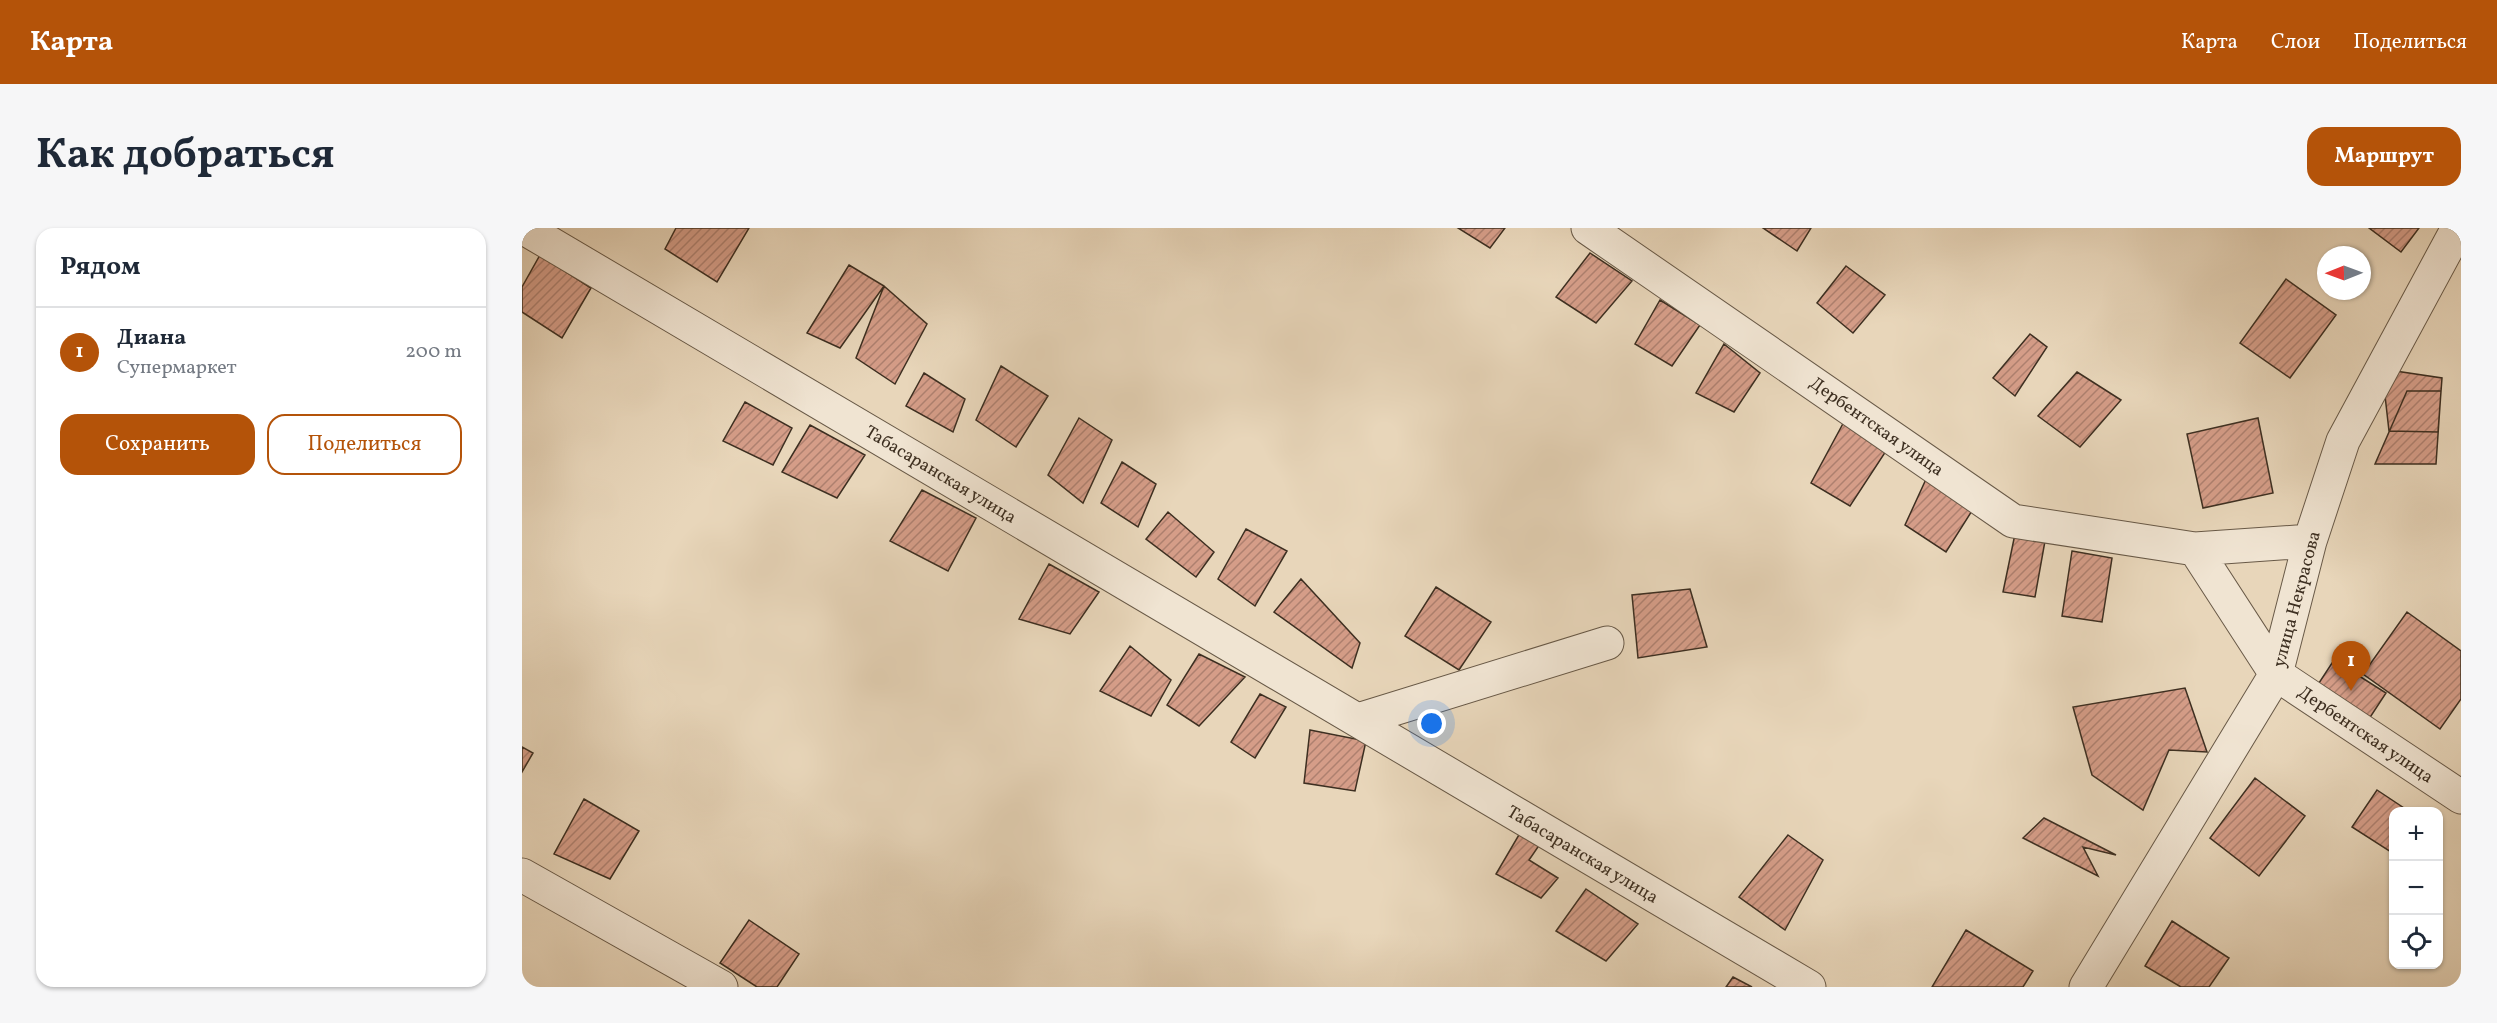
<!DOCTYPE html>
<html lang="ru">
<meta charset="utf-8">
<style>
body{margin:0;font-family:Vollkorn,serif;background:#f6f6f7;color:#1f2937}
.controls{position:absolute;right:18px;bottom:18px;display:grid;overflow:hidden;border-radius:12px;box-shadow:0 2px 4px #0004}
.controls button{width:54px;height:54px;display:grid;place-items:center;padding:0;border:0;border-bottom:2px solid #e0e1e3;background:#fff;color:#1f2937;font:30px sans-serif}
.compass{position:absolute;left:1795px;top:18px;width:54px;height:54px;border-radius:50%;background:#fff;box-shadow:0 2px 4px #0004;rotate:269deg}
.you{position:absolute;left:910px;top:496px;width:21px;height:21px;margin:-15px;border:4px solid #fff;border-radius:50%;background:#1a73e8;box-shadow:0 0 0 9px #1a73e833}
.badge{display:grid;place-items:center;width:39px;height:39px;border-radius:50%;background:#b45309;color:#fff;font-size:20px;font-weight:700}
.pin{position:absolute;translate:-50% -50px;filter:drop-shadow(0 2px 3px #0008)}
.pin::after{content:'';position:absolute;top:32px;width:21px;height:18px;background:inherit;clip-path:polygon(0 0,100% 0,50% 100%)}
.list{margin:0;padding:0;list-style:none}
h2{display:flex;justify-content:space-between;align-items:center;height:78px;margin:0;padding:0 24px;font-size:26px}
h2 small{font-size:20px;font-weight:400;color:#747a83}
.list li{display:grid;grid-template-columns:39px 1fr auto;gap:18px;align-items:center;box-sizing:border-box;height:90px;padding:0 24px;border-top:2px solid #e0e1e3}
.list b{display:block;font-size:22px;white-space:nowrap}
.list p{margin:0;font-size:20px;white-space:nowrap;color:#747a83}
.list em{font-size:20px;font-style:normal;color:#747a83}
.actions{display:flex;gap:12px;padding:18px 24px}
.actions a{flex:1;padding:14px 0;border:2px solid #b45309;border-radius:18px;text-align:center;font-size:21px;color:#b45309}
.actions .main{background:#b45309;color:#fff}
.icon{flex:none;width:33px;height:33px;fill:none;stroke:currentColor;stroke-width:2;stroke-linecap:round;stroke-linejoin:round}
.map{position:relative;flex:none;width:1939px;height:759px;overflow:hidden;border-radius:18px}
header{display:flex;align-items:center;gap:36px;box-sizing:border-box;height:84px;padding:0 30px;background:#b45309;color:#fff}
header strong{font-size:28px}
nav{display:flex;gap:33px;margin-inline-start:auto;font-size:21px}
.intro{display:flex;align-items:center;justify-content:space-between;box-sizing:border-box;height:144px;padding:0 36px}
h1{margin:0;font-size:42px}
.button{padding:15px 27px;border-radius:18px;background:#b45309;color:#fff;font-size:21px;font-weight:700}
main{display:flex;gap:36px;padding:0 36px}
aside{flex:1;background:#fff;border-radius:18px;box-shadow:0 2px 4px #0004}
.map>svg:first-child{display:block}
.building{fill:url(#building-hatch);stroke:#3d2f21;stroke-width:1.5}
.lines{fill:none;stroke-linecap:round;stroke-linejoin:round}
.minor-casing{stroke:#685947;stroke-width:35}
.minor{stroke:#f0e4d2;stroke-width:33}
.labels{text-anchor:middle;stroke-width:4.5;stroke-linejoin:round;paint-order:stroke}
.street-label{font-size:18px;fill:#3d2f21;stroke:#f0e4d2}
</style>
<header>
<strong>Карта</strong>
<nav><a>Карта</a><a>Слои</a><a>Поделиться</a></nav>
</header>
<div class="intro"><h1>Как добраться</h1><a class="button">Маршрут</a></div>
<main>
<aside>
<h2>Рядом<small></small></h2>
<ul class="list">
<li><span class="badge">1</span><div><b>Диана</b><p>Супермаркет</p></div><em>200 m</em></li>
</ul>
<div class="actions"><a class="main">Сохранить</a><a>Поделиться</a></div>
</aside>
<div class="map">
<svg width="1939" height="759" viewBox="0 0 1939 759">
<defs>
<pattern id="building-hatch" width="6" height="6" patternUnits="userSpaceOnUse" patternTransform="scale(1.5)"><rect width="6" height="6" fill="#d59d88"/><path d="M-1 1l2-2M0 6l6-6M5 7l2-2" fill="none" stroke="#ae806f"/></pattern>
</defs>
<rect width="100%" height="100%" fill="#e8d6ba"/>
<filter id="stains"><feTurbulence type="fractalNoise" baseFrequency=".00333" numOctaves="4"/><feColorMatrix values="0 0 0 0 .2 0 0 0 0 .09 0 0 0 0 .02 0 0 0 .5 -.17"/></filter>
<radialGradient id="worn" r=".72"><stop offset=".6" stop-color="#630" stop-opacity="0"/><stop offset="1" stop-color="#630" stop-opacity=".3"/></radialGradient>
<path class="building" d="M 154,0 L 227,0 L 195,54 L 143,21 Z
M 936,0 L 983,0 L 968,20 Z
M 1241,0 L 1289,0 L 1275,23 Z
M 1847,0 L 1897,0 L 1879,24 Z
M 1847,0 L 1897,0 L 1879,24 Z
M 1068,25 L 1110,53 L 1074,95 L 1034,69 Z
M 18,27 L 69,60 L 40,110 L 0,84 L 0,59 Z
M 327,37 L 362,58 L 318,120 L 285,105 Z
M 1324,38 L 1363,67 L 1331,105 L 1295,75 Z
M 1764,51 L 1814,87 L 1768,150 L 1718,115 Z
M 1764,51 L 1814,87 L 1768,150 L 1718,115 Z
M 362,58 L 405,96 L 373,156 L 334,130 Z
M 1138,72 L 1178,97 L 1150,138 L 1113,116 Z
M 1508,106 L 1525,119 L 1493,168 L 1471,150 Z
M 1202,116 L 1238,145 L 1212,184 L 1174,165 Z
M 479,138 L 526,168 L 494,219 L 454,192 Z
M 1860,141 L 1920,150 L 1916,204 L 1867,203 Z
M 1555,144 L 1599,172 L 1558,219 L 1516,188 Z
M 402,145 L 443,171 L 431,204 L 384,178 Z
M 1885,163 L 1919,163 L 1914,236 L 1853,236 Z
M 223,174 L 270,200 L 251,237 L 201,213 Z
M 557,190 L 590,212 L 561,275 L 526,247 Z
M 1324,190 L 1366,220 L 1328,278 L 1289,255 Z
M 1736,190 L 1751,265 L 1681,280 L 1665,206 Z
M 288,197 L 343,227 L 315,270 L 260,244 Z
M 600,234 L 634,256 L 616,299 L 579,275 Z
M 1405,249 L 1453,278 L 1424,324 L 1383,297 Z
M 400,262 L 454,290 L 426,343 L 368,313 Z
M 646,284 L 692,324 L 674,349 L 624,311 Z
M 724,301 L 765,323 L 733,378 L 696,351 Z
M 1493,306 L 1523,313 L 1513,369 L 1481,364 Z
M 1550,323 L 1590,330 L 1580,394 L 1540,388 Z
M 527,336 L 577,364 L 548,406 L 497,391 Z
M 779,351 L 838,415 L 830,440 L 752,384 Z
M 914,359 L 969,394 L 937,442 L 883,408 Z
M 1168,361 L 1185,419 L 1116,430 L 1110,367 Z
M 1885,384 L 1939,423 L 1939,471 L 1918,501 L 1841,446 Z
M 1885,384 L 1939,423 L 1939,471 L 1918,501 L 1841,446 Z
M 608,418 L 649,452 L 629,488 L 578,463 Z
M 677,426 L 723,449 L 677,498 L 645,477 Z
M 1812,432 L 1864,465 L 1845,494 L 1793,461 Z
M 1663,460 L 1685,524 L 1647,522 L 1621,582 L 1570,547 L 1551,479 Z
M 738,466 L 764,479 L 733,530 L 709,514 Z
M 788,502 L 844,513 L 833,563 L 782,555 Z
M 0,519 L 11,525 L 0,544 Z
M 1733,550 L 1783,588 L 1737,648 L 1688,610 Z
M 1855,562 L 1888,584 L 1872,584 L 1872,626 L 1830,599 Z
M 62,571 L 117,603 L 88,651 L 32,626 Z
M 1522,590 L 1594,627 L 1561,619 L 1576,648 L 1501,610 Z
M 998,605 L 1018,616 L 1007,632 L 1036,650 L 1019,670 L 974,646 Z
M 1266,607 L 1301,632 L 1263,702 L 1217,669 Z
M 1064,661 L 1116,696 L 1084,733 L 1034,703 Z
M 227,692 L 277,726 L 255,759 L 235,759 L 198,735 Z
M 1650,693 L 1707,730 L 1687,759 L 1659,759 L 1623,738 Z
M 1444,702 L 1511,743 L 1501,759 L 1410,759 Z
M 1211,749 L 1230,759 L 1204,759 Z"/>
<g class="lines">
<g class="minor-casing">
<path id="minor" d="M 2,0 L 1287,759
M 1066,0 L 1491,293 L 1673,321
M 1788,313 L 1673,321 L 1754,446 L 1939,569
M 836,492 L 1085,415
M 0,647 L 199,759
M 1564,759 L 1754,446 L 1788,313 L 1821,213 L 1936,0"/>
</g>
<use href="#minor" class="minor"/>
</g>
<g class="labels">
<g class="street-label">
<text transform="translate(1355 198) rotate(35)" y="6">Дербентская улица</text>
<text transform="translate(419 246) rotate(31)" y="6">Табасаранская улица</text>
<text transform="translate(1774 371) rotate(-75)" y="6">улица Некрасова</text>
<text transform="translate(1844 506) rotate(34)" y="6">Дербентская улица</text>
<text transform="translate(1061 626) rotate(31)" y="6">Табасаранская улица</text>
</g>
</g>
<rect width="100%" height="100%" filter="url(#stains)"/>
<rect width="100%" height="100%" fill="url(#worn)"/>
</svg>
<div class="controls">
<button>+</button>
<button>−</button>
<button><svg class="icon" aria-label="locate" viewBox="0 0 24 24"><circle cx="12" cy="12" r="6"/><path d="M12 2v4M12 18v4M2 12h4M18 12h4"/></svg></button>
</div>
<svg class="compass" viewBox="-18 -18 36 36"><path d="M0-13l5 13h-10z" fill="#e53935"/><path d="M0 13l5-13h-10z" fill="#747a83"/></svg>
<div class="you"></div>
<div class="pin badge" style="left:1829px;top:463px">1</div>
</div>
</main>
